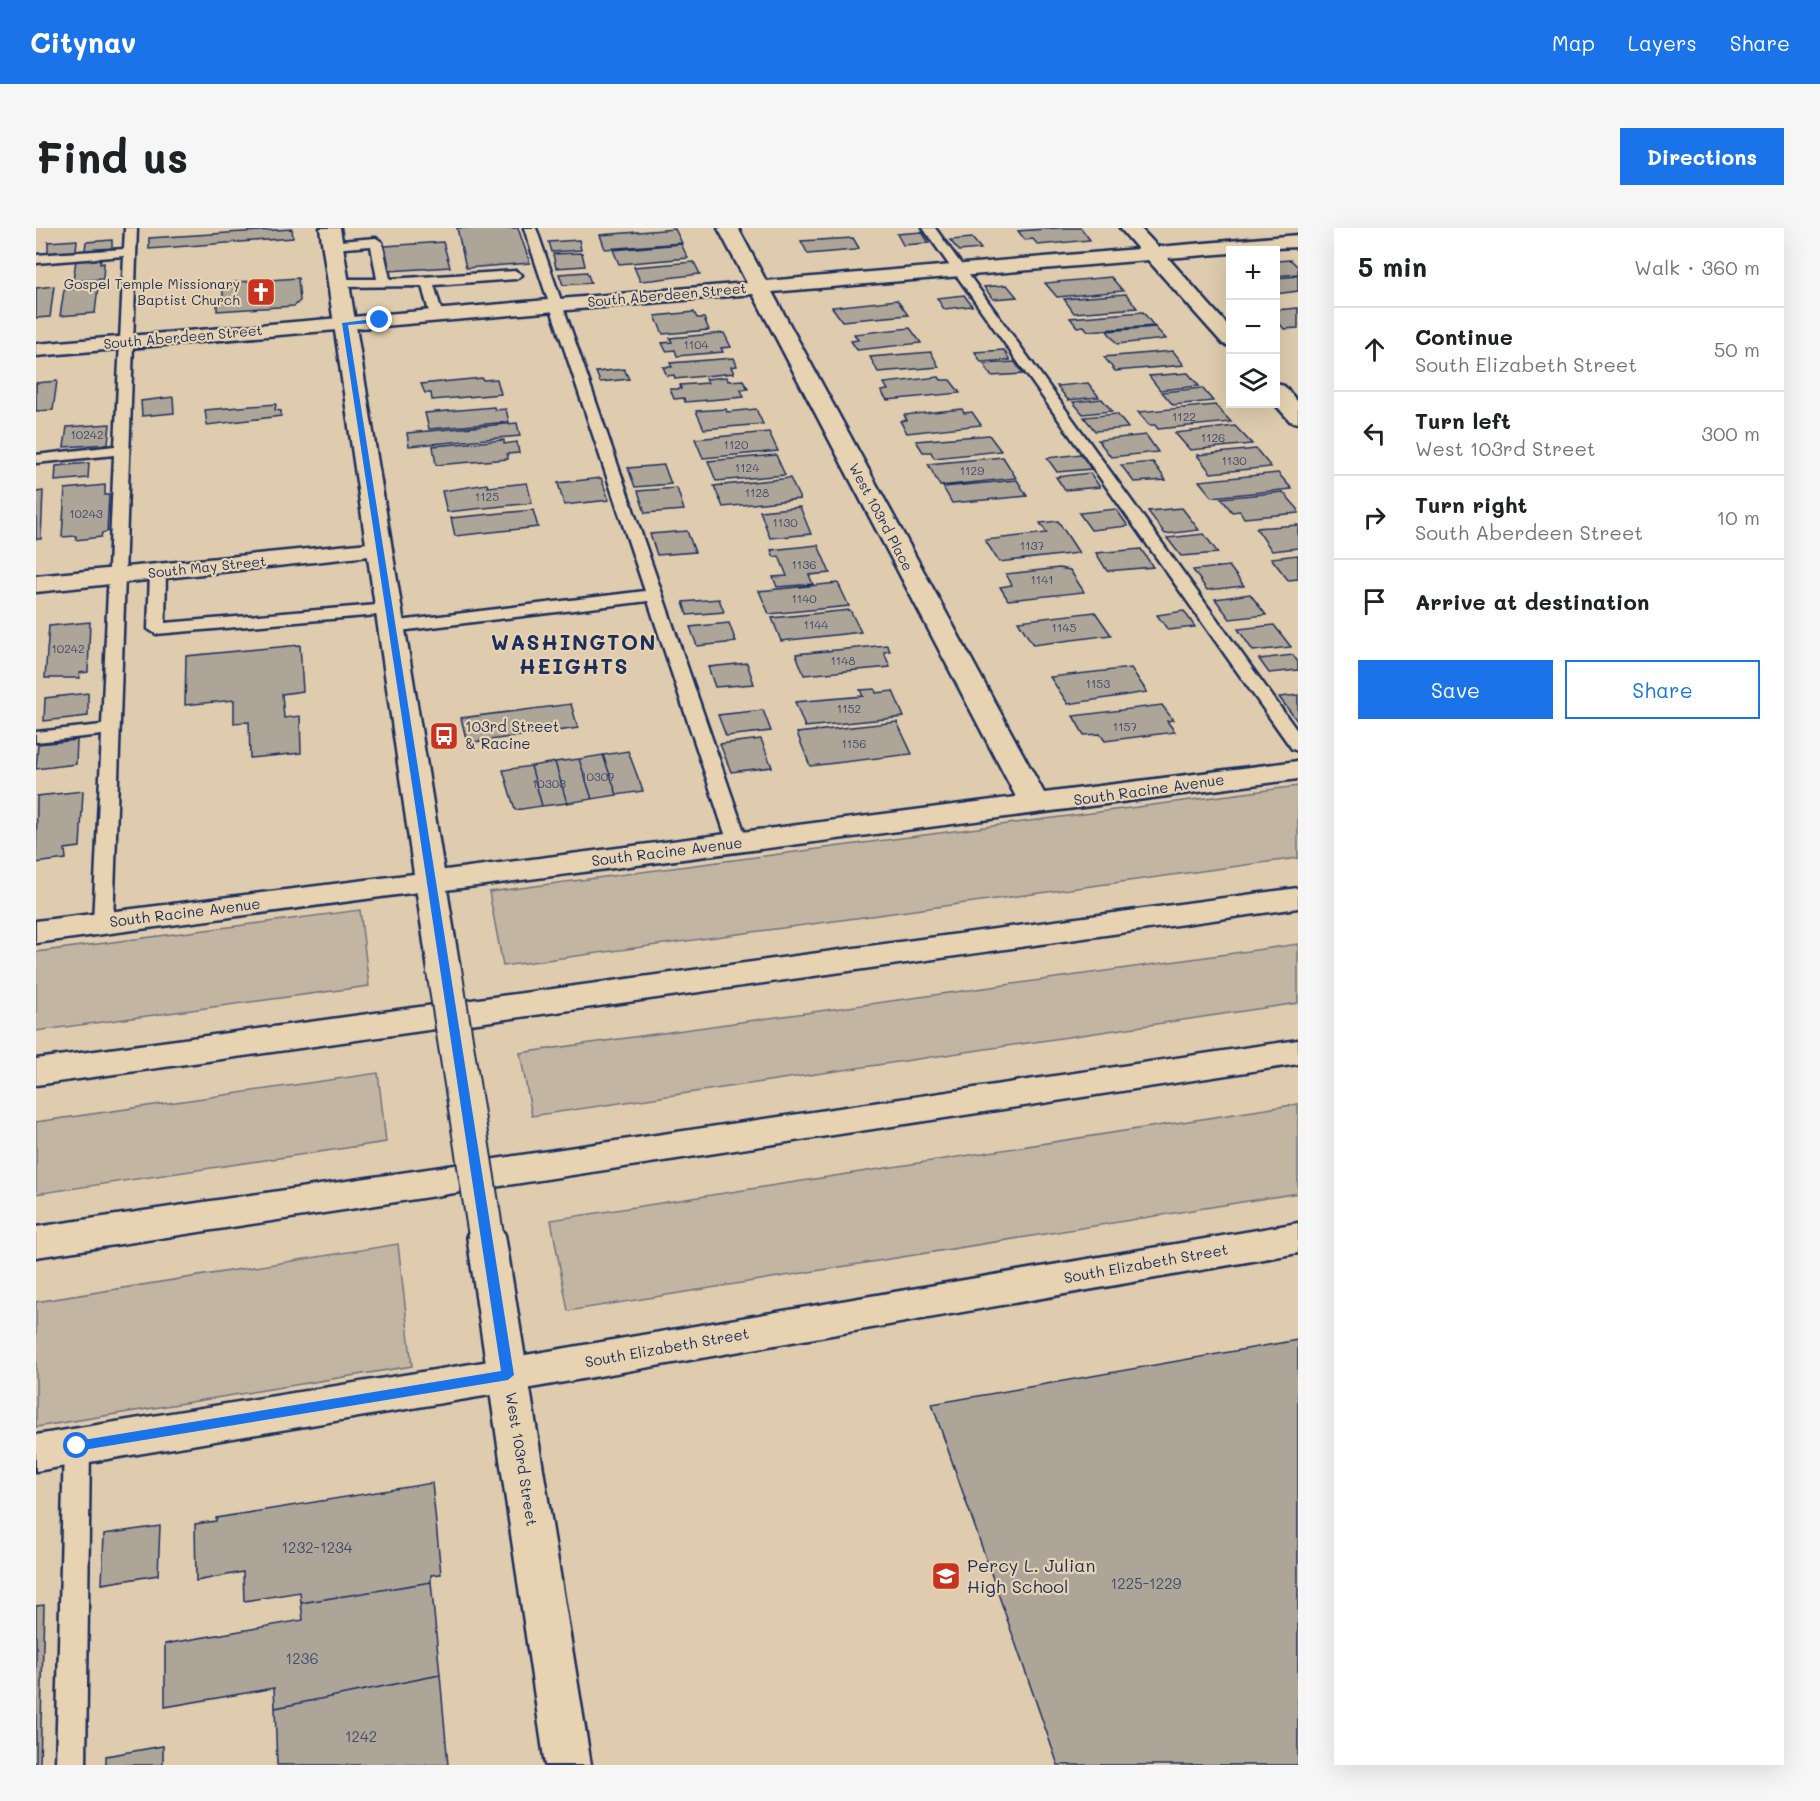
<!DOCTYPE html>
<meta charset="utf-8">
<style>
body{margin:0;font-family:Mali,sans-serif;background:#f6f6f6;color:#202124}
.controls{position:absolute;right:18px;top:18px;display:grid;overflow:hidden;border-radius:0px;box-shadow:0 6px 24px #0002}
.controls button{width:54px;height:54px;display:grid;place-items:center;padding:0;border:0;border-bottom:2px solid #e0e0e0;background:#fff;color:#202124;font:30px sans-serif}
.stop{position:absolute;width:18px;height:18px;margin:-14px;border:4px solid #1a73e8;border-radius:50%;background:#fff}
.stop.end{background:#1a73e8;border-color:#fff;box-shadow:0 2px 6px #0008}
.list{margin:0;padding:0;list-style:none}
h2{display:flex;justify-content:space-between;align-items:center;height:78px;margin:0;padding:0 24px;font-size:26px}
h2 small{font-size:20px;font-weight:400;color:#757577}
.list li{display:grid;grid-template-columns:39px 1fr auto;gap:18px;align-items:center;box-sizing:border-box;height:84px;padding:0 24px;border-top:2px solid #e0e0e0}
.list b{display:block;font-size:22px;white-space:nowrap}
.list p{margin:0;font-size:20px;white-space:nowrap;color:#757577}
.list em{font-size:20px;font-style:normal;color:#757577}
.actions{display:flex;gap:12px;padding:18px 24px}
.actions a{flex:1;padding:14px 0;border:2px solid #1a73e8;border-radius:0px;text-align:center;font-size:21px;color:#1a73e8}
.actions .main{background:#1a73e8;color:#fff}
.icon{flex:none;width:33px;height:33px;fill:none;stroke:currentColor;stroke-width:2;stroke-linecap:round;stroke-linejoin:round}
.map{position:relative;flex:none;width:1262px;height:1537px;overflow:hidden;border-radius:0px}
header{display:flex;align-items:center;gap:36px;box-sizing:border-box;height:84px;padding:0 30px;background:#1a73e8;color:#fff}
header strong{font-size:28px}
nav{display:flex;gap:33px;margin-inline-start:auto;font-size:21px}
.intro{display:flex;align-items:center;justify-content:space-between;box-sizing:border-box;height:144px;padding:0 36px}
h1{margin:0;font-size:42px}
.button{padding:15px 27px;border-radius:0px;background:#1a73e8;color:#fff;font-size:21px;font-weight:700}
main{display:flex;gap:36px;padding:0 36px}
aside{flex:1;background:#fff;border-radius:0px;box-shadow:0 6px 24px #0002}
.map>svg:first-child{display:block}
.green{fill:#c2b5a2;stroke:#6e7280;stroke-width:1.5}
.building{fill:#aea599;stroke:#1b2f5e;stroke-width:1.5}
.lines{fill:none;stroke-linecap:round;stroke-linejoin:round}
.service-casing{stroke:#1b2f5e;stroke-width:5}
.minor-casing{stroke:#1b2f5e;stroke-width:5}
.tertiary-casing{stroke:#1b2f5e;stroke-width:5}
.secondary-casing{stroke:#1b2f5e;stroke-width:5}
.motorway-casing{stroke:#1b2f5e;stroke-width:5}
.service{fill:#e7d3b1;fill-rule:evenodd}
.minor{fill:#e7d3b1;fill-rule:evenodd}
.tertiary{fill:#e7d3b1;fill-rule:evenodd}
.secondary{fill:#e7d3b1;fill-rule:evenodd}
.motorway{fill:#e7d3b1;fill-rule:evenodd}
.secondary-bridge-casing{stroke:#1b2f5e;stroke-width:38;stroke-linecap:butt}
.secondary-bridge{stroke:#e7d3b1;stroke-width:34}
.route{fill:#1a73e8}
.labels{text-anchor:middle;stroke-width:4.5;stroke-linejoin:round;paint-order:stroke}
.number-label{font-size:12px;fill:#404c6d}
.far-poi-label{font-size:14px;fill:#1b2f5e;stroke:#e7d3b1;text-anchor:end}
.far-street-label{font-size:14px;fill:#1b2f5e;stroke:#e7d3b1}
.poi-label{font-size:15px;fill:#1b2f5e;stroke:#e7d3b1;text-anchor:start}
.street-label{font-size:15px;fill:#1b2f5e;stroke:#e7d3b1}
.near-number-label{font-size:15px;fill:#404c6d}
.near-poi-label{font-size:18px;fill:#1b2f5e;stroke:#e7d3b1;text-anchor:start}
.district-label{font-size:21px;font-weight:bold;letter-spacing:1.5px;fill:#1b2f5e;stroke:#e7d3b1}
</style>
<header>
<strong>Citynav</strong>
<nav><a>Map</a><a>Layers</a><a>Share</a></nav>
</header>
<div class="intro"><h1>Find us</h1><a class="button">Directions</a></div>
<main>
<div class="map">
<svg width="1262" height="1537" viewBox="0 0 1262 1537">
<rect width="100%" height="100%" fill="#dfccae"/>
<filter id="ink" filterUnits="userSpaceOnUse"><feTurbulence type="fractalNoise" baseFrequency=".0167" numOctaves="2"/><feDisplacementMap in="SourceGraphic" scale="12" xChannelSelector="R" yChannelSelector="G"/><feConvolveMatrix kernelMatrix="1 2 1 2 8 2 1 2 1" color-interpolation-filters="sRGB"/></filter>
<g filter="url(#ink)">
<path class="green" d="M 1262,558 L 1262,630 L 467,738 L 453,664 Z
M 324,682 L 333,758 L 0,803 L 0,724 Z
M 1262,716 L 1262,775 L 496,888 L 484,825 Z
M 342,845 L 350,914 L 0,966 L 0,894 Z
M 1262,876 L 1262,965 L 532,1083 L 515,992 Z
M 362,1016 L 376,1138 L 0,1199 L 0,1074 Z"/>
<path class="building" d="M 421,0 L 482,0 L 494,35 L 430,40 Z
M 1023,0 L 1045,0 L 1054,12 L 1002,17 L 997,11 L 989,12 L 982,3 Z
M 256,1 L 257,10 L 113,21 L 113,10 Z
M 639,1 L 646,15 L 569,21 L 564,7 Z
M 886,4 L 893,15 L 867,17 L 861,6 Z
M 817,10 L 823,20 L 819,22 L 772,26 L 765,13 Z
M 936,10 L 945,21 L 923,23 L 914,12 Z
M 41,12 L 40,23 L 12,25 L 12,14 Z
M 76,12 L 76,21 L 49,22 L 50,14 Z
M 543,12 L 545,22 L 516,24 L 513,14 Z
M 407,14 L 414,39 L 353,43 L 349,18 Z
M 645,16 L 652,30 L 583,36 L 577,22 Z
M 546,25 L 549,38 L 520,40 L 517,26 Z
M 65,31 L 64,36 L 68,35 L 67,51 L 37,53 L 40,32 Z
M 1255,32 L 1262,39 L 1262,46 L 1240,48 L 1240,33 Z
M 658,34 L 664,46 L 616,52 L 604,53 L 598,39 Z
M 551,44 L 555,55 L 527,57 L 523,46 Z
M 1262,48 L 1262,63 L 1240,66 L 1240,50 Z
M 1075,49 L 1087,63 L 1021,69 L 1009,55 Z
M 262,50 L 264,73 L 258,78 L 181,83 L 181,73 L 187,72 L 187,55 Z
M 971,57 L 981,69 L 957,71 L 948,59 Z
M 18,58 L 14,89 L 0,90 L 0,60 Z
M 62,59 L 59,85 L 24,88 L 28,62 Z
M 1090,66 L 1101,80 L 1038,85 L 1028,71 Z
M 928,67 L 936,78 L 908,81 L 901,70 Z
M 861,72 L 872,87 L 806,93 L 796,79 Z
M 1262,80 L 1262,100 L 1248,101 L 1240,91 L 1240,82 Z
M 658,84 L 661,90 L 668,90 L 673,102 L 627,106 L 619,88 Z
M 1107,84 L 1118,98 L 1052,103 L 1048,98 L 1041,99 L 1034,90 Z
M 1119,99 L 1130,111 L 1081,116 L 1071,103 Z
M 874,100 L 885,115 L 821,122 L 815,113 L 822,112 L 818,106 Z
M 688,105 L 695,119 L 685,120 L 687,124 L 641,128 L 639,122 L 630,123 L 626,115 L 636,114 L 634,110 Z
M 968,122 L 974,132 L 945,134 L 939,124 Z
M 1137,123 L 1148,137 L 1079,143 L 1068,129 Z
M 895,124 L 903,139 L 842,144 L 834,129 Z
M 698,130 L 701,138 L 695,139 L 698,145 L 639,151 L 638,147 L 631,148 L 627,139 L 636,139 L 634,135 Z
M 979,134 L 987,146 L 955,148 L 948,136 Z
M 588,141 L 593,151 L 564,154 L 560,144 Z
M 1152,145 L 1163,158 L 1124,162 L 1113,148 Z
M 691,149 L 692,153 L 707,152 L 712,161 L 705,162 L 708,169 L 649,174 L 648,170 L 638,171 L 634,161 L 645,161 L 644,157 L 672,155 L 670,151 Z
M 903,149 L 905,152 L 914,152 L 924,165 L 851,172 L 845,163 L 852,162 L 848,155 Z
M 446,150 L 447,152 L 461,151 L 465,166 L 396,172 L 395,165 L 389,165 L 385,156 Z
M 21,153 L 17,182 L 0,183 L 0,155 Z
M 1052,155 L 1063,169 L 1032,172 L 1021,158 Z
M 1166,160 L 1177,173 L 1137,177 L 1126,164 Z
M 137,169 L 138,185 L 106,188 L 105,173 Z
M 1066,171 L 1076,183 L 1047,186 L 1037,174 Z
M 240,176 L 239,182 L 245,183 L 245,188 L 171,197 L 169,182 Z
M 1179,177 L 1195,194 L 1122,201 L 1119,197 L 1113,197 L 1102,184 Z
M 458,179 L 459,182 L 470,181 L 473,194 L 393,201 L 389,185 Z
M 690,181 L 691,184 L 720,181 L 727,196 L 668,201 L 660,183 Z
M 926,181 L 928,185 L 936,184 L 945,197 L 871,205 L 864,193 L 871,192 L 868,187 Z
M 1081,186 L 1092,200 L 1059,203 L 1048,189 Z
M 481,195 L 484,208 L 373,218 L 371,205 Z
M 74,196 L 72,216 L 28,219 L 31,199 Z
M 1199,198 L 1216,216 L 1154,222 L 1139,205 Z
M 733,204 L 742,223 L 667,230 L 659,211 Z
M 953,207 L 965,223 L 898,230 L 895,224 L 887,224 L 880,213 Z
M 1110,207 L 1122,224 L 1075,229 L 1062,212 Z
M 468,212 L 468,216 L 481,214 L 483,225 L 471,226 L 472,231 L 400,237 L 397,218 Z
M 1220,221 L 1235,239 L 1175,245 L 1161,227 Z
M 1045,226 L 1055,241 L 1021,244 L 1011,230 Z
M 740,227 L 749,247 L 680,253 L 672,233 Z
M 967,229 L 980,250 L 904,258 L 892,236 Z
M 1117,234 L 1130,252 L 1098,254 L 1085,237 Z
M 53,235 L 52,250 L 19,253 L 20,238 Z
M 628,237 L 635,256 L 599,259 L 592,240 Z
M 1054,245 L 1064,259 L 1029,262 L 1020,249 Z
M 1242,245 L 1256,261 L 1176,269 L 1163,253 Z
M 565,250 L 573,272 L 528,277 L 522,255 Z
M 754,250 L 764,271 L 687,279 L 678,258 Z
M 981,252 L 991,268 L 916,275 L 907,259 Z
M 491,255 L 496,275 L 411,284 L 406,263 L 451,256 L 452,259 Z
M 69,257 L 69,267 L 73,267 L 71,304 L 66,305 L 65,309 L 40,312 L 40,308 L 26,309 L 29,261 Z
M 641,260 L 648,282 L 609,285 L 602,263 Z
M 7,263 L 5,311 L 0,311 L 0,264 Z
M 1247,264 L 1262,281 L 1262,285 L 1208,290 L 1204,283 L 1196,284 L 1185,270 Z
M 764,279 L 775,306 L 734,310 L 724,283 Z
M 1146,280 L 1163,302 L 1129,306 L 1112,283 Z
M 1080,281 L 1092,298 L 1055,302 L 1043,285 Z
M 497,282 L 502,299 L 419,308 L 415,290 Z
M 1022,293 L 1043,325 L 963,334 L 949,312 L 1011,305 L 1004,295 Z
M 1262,297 L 1262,320 L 1236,323 L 1220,300 Z
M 651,303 L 659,324 L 621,327 L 614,306 Z
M 1168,306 L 1182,325 L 1145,328 L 1131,310 Z
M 782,317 L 794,345 L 773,347 L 777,356 L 741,359 L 737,349 L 751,348 L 743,328 L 738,329 L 735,322 Z
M 1105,321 L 1117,339 L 1071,343 L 1060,325 Z
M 1262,327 L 1262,351 L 1252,352 L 1235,330 Z
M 1193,338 L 1208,358 L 1171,362 L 1157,342 Z
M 1023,340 L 1034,342 L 1048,364 L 972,372 L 964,359 L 976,357 L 970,346 Z
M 802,355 L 813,378 L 733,386 L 723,363 Z
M 1214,366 L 1230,387 L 1194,391 L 1179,371 Z
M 683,371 L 688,384 L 651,387 L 647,374 Z
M 814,382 L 825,404 L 745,413 L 736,390 Z
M 1148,383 L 1159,399 L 1132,402 L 1121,387 Z
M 1059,384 L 1075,407 L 997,417 L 982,393 Z
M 54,394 L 52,444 L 43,445 L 44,450 L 9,450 L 13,398 Z
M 693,395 L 700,414 L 661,418 L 654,399 Z
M 1238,397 L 1255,419 L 1217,423 L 1202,401 Z
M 264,417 L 267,463 L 246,466 L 248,490 L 264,488 L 265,525 L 214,530 L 213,494 L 198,495 L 198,472 L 149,477 L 150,428 Z
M 851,417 L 854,423 L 848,424 L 854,439 L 768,447 L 760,426 Z
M 1257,427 L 1262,434 L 1262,442 L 1233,445 L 1223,431 Z
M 711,435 L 718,456 L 679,459 L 672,439 Z
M 1095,440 L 1111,464 L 1032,476 L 1014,449 Z
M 839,461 L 840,465 L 857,463 L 868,489 L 769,499 L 759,474 L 827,468 L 824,462 Z
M 52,465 L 52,488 L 8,493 L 9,470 Z
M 1262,467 L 1262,494 L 1243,469 Z
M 535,476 L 542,500 L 431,515 L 425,490 Z
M 1126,477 L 1137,492 L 1131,493 L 1139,504 L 1069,513 L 1064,506 L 1048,507 L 1037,488 Z
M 727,482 L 735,503 L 690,508 L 682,487 Z
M 861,494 L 876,526 L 774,538 L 761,505 Z
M 725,511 L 736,539 L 695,544 L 684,516 Z
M 41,512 L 40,536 L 0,541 L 2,516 Z
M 592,523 L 607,563 L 581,567 L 567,527 Z
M 567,527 L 581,567 L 556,571 L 543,531 Z
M 543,531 L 556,571 L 531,575 L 519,534 Z
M 519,534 L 531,575 L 506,578 L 495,538 Z
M 495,538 L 506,578 L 479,582 L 467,542 Z
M 47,563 L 44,619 L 29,621 L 30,631 L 0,635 L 1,568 Z
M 1262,1112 L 1262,1537 L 1022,1537 L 896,1176 Z
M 396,1255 L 405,1346 L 395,1347 L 395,1354 L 265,1375 L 264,1364 L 208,1373 L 207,1344 L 160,1353 L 159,1296 L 180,1293 L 180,1290 Z
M 124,1298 L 122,1347 L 66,1356 L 68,1306 Z
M 395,1354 L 404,1447 L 239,1480 L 238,1460 L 129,1479 L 129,1416 L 267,1392 L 265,1375 Z
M 8,1377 L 4,1537 L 0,1537 L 0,1378 Z
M 404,1447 L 412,1537 L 241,1537 L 239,1480 Z
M 127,1518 L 127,1537 L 70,1537 L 70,1528 Z"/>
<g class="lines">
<g class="service-casing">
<path id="service" d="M 89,0 L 101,0 L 77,695 L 74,700 L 60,700 L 57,695 L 66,507 L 0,514 L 0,504 L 66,497 L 78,227 L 0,235 L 0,227 L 79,218 L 88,28 L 0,35 L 0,27 L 88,21 Z
M 488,0 L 500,0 L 712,615 L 709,619 L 695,619 L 692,615 L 612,373 L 355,404 L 347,399 L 355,394 L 609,363 Z
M 887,0 L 899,0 L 1262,504 L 1262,523 L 1256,521 Z
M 340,10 L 346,14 L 354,51 L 480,43 L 486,47 L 480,51 L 398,57 L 407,88 L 405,91 L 395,91 L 386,58 L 303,59 L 297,55 L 303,51 L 341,51 L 335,18 L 296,21 L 290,17 L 292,14 Z
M 122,339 L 130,344 L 129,395 L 353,376 L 361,381 L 353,386 L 120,406 L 112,401 L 114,344 Z
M 41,1206 L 50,1210 L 54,1218 L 50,1537 L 20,1537 L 28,1218 L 32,1210 Z"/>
</g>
<g class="minor-casing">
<path id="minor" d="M 682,0 L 702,0 L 730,53 L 1102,21 L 1084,0 L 1104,0 L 1122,19 L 1262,7 L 1262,19 L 1194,22 L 1194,25 L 1132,30 L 1194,100 L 1194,118 L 1187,116 L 1112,32 L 736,64 L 1008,565 L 1262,533 L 1262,551 L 394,664 L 383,661 L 379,654 L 383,647 L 394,644 L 980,569 L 717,66 L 0,128 L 0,116 L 711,55 Z
M 1240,156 L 1248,158 L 1262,174 L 1262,195 L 1254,193 L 1239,176 Z
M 343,314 L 352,316 L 355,321 L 352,326 L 0,364 L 0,348 Z
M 1262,995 L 1262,1025 L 472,1164 L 458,1159 L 452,1147 L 458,1135 L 472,1130 Z"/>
</g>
<g class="tertiary-casing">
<path id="tertiary" d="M 394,644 L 405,647 L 409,654 L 405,661 L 0,715 L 0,693 Z
M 472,1130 L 486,1135 L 492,1147 L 486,1159 L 472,1164 L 0,1243 L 0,1207 Z"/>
</g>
<g class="secondary-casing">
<path id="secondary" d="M 284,0 L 304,0 L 424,742 L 419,750 L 408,753 L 397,750 L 392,742 Z
M 450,992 L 463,996 L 469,1007 L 555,1537 L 509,1537 L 431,1007 L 437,996 Z"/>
</g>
<g class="motorway-casing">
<path id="motorway" d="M 1262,660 L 1262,680 L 0,857 L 0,831 Z
M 1262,812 L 1262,836 L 0,1029 L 0,999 Z"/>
</g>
<use href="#service" class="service"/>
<use href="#minor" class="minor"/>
<use href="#tertiary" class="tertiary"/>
<use href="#secondary" class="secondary"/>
<use href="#motorway" class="motorway"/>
<g class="secondary-bridge-casing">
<path id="secondary-bridge" d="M 408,742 L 450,1007"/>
</g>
<use href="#secondary-bridge" class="secondary-bridge"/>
</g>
</g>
<path class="route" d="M 344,90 L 347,94 L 312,97 L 478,1147 L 472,1152 L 41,1223 L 35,1218 L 41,1213 L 465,1143 L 306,95 Z"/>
<defs>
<g id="church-square" transform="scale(1.5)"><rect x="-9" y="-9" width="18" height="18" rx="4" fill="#c8321e" stroke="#e7d3b1"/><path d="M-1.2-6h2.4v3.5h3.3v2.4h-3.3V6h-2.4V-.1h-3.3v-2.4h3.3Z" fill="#fff"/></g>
<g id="bus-square" transform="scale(1.5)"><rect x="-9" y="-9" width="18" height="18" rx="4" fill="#c8321e" stroke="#e7d3b1"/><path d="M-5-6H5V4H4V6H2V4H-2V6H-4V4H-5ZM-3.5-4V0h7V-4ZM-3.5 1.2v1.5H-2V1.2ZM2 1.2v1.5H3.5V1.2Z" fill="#fff"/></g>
<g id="school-square" transform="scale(1.5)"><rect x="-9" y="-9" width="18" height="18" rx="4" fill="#c8321e" stroke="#e7d3b1"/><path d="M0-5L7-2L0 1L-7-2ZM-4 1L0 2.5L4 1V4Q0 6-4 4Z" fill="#fff"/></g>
</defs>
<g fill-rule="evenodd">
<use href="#church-square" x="225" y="64"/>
<use href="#bus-square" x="408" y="508"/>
<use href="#school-square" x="910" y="1348"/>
</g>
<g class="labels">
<g class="number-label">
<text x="660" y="121">1104</text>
<text x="1148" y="193">1122</text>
<text x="51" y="211">10242</text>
<text x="1177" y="214">1126</text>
<text x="700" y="221">1120</text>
<text x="1198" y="237">1130</text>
<text x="711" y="244">1124</text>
<text x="936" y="247">1129</text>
<text x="721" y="269">1128</text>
<text x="451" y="273">1125</text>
<text x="50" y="290">10243</text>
<text x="749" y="299">1130</text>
<text x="996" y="322">1137</text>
<text x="768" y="341">1136</text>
<text x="1006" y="356">1141</text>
<text x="768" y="375">1140</text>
<text x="780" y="401">1144</text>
<text x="1028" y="404">1145</text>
<text x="32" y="425">10242</text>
<text x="807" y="437">1148</text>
<text x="1062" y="460">1153</text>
<text x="813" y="485">1152</text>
<text x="1089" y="503">1157</text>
<text x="818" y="520">1156</text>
<text x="562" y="553">10307</text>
<text x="513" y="560">10303</text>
</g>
<g class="far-poi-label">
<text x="204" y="61">Gospel Temple Missionary<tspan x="204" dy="16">Baptist Church</tspan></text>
</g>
<g class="far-street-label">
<text transform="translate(631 67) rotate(-5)" y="5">South Aberdeen Street</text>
<text transform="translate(147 109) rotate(-5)" y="5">South Aberdeen Street</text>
<text transform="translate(845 289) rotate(62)" y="5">West 103rd Place</text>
<text transform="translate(171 339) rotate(-6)" y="5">South May Street</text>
</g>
<g class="poi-label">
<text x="429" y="504">103rd Street<tspan x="429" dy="17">&amp; Racine</tspan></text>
</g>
<g class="street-label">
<text transform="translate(1113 562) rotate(-8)" y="5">South Racine Avenue</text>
<text transform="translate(631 624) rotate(-7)" y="5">South Racine Avenue</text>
<text transform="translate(149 685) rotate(-7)" y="5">South Racine Avenue</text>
<text transform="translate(1110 1036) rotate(-10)" y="5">South Elizabeth Street</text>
<text transform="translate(631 1120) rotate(-10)" y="5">South Elizabeth Street</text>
<text transform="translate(485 1231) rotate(81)" y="5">West 103rd Street</text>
</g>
<g class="near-number-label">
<text x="281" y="1325">1232-1234</text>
<text x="1110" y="1361">1225-1229</text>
<text x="266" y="1436">1236</text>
<text x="325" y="1514">1242</text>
</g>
<g class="near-poi-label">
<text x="931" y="1344">Percy L. Julian<tspan x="931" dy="21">High School</tspan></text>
</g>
<g class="district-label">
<text x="538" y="422">WASHINGTON<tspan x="538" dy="24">HEIGHTS</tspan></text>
</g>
</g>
</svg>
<div class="controls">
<button>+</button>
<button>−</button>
<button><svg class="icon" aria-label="layers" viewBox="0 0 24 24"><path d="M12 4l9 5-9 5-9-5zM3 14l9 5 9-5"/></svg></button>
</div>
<div class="stop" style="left:41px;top:1218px"></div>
<div class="stop end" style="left:344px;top:92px"></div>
</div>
<aside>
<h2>5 min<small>Walk · 360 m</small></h2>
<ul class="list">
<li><svg class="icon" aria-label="ahead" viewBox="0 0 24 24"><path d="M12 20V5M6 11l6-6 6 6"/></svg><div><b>Continue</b><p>South Elizabeth Street</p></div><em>50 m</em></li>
<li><svg class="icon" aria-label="left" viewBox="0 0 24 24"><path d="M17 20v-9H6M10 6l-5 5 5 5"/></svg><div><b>Turn left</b><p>West 103rd Street</p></div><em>300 m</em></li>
<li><svg class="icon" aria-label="right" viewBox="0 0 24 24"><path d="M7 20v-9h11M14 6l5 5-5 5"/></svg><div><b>Turn right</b><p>South Aberdeen Street</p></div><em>10 m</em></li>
<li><svg class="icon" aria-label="arrive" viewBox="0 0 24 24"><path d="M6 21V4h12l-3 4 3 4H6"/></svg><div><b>Arrive at destination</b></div></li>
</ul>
<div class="actions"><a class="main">Save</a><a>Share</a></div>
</aside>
</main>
